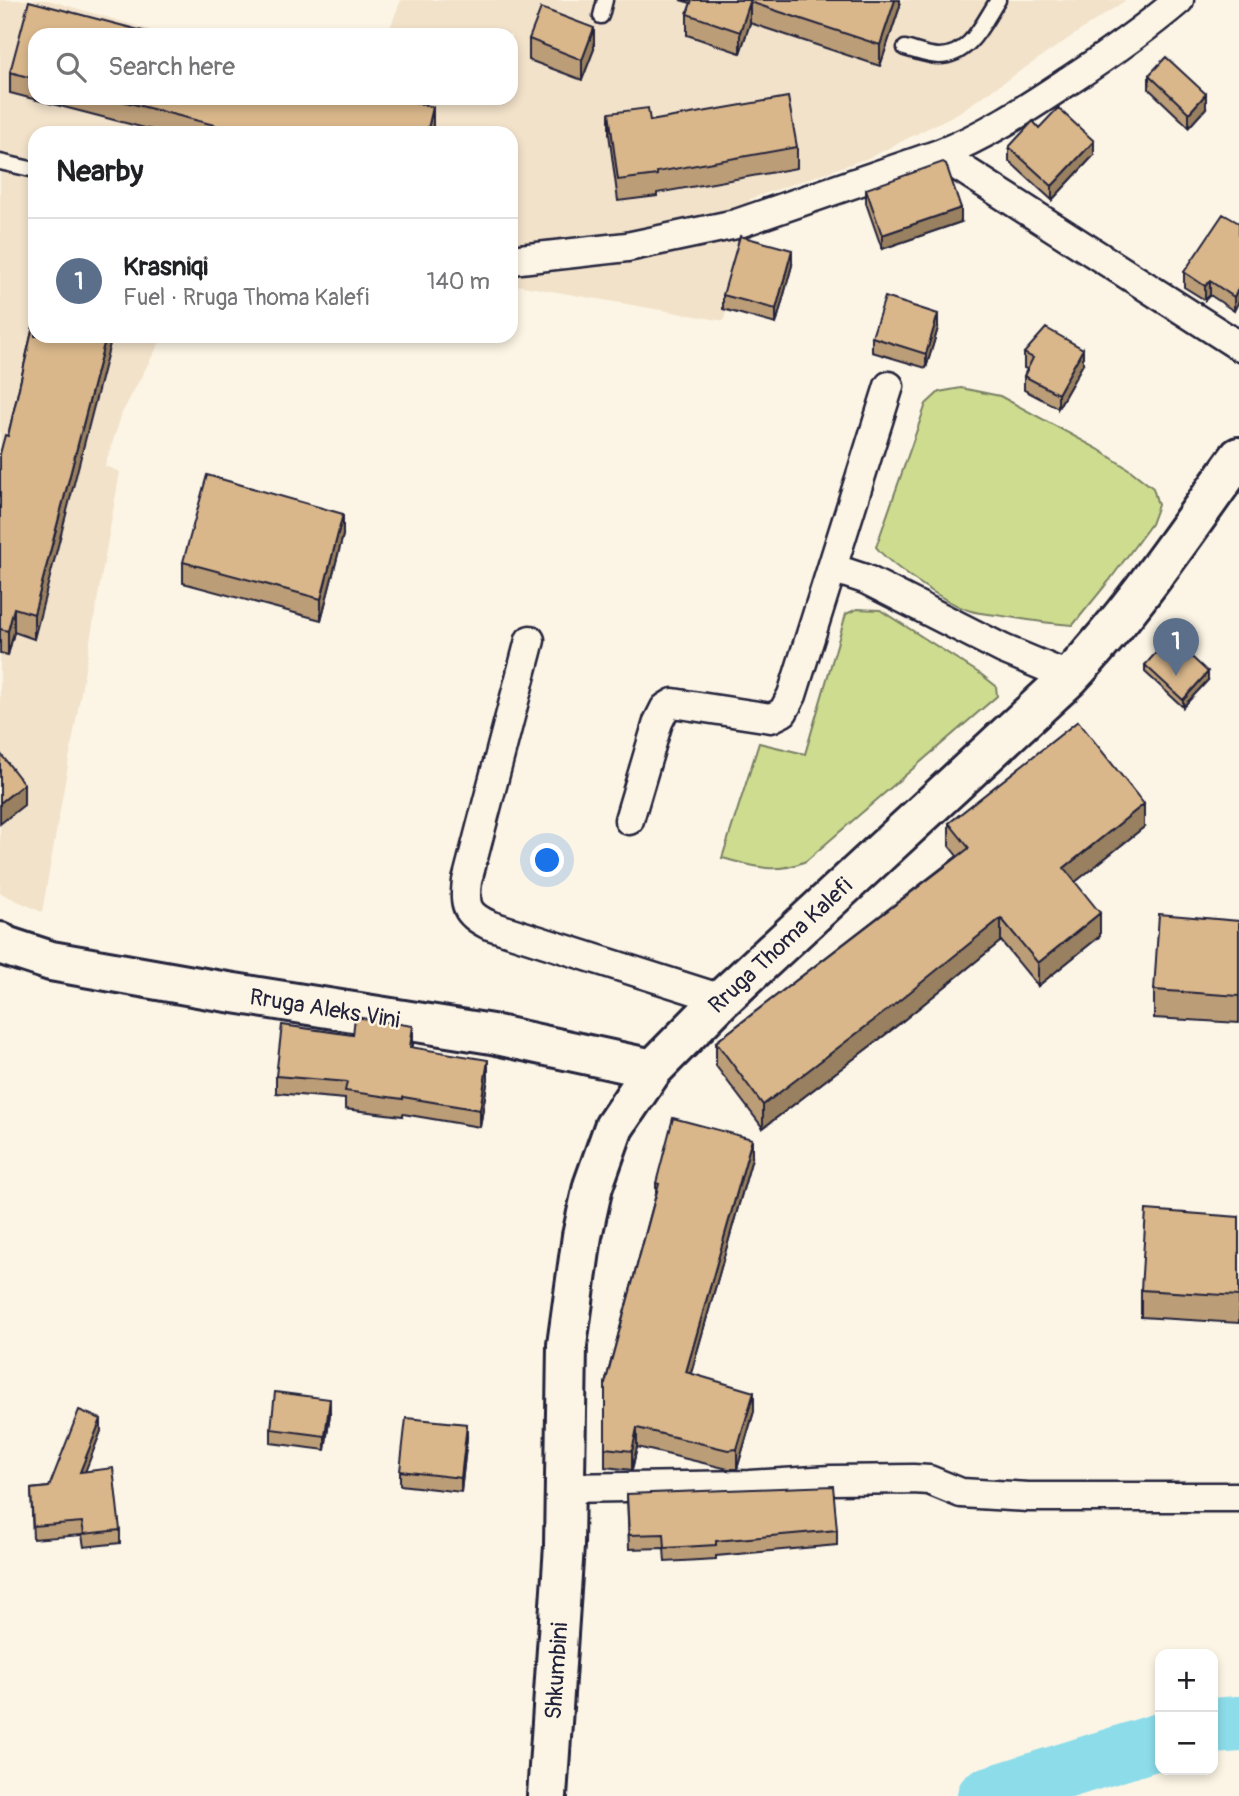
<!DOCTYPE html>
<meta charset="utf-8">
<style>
body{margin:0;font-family:Pangolin,sans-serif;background:#f6f6f6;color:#202124}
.controls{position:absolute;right:21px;bottom:21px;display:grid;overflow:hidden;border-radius:14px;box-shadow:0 4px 10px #0003}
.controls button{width:63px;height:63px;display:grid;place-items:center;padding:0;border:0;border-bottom:2px solid #e0e0e0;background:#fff;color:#202124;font:35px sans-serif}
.you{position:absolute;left:548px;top:861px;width:24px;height:24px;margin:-18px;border:5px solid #fff;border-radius:50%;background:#1a73e8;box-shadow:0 0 0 10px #1a73e833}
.badge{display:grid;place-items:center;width:46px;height:46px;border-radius:50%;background:#c8321e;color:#fff;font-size:23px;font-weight:700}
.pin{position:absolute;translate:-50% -58px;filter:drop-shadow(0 2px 4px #0008)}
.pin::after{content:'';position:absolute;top:37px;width:24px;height:21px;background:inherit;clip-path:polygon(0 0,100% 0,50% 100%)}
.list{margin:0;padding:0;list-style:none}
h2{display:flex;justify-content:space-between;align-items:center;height:91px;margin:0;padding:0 28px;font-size:30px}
h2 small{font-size:23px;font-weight:400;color:#757577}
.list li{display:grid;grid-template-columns:46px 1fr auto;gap:21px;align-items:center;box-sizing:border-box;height:126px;padding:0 28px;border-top:2px solid #e0e0e0}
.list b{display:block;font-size:26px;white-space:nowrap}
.list p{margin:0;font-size:23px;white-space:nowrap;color:#757577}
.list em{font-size:23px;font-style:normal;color:#757577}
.icon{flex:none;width:38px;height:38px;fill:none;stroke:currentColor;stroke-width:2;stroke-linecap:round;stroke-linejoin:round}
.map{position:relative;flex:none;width:1239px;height:1796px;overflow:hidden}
.search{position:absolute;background:#fff;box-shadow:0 4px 10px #0003;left:28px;top:28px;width:490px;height:77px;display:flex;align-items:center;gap:18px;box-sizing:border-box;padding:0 24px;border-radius:21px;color:#757577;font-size:26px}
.panel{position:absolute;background:#fff;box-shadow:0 4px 10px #0003;left:28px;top:126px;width:490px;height:217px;border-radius:21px}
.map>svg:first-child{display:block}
.built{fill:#f2e2ca}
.green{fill:#cedc8f;stroke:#787f65;stroke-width:2}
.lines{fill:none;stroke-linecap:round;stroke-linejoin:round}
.river{stroke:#8ddcea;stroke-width:56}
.lane-casing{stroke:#22223b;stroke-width:19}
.street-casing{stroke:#22223b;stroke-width:33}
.secondary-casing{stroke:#22223b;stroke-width:44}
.lane{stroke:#fcf5e5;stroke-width:14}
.street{stroke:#fcf5e5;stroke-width:28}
.secondary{stroke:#fcf5e5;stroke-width:38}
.wall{fill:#bb9d78;stroke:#22223b;stroke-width:2}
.shaded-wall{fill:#988061;stroke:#22223b;stroke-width:2}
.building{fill:#d9b78b;stroke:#22223b;stroke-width:2}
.labels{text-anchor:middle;stroke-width:5;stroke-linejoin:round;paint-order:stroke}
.street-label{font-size:23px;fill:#22223b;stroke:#fcf5e5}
</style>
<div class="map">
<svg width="1239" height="1796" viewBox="0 0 1239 1796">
<rect width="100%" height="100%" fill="#fcf5e5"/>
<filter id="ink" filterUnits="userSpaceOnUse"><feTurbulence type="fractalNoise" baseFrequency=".0143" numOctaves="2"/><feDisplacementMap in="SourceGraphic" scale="14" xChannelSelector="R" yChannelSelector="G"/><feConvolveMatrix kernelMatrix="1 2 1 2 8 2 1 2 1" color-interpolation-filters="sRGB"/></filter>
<g filter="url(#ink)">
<path class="built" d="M 0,0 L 48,0 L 168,35 L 35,35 L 35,98 L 511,98 L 511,35 L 387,35 L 401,0 L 1126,0 L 958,113 L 871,157 L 750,199 L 724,321 L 511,284 L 511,133 L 35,133 L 35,336 L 163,336 L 122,413 L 105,466 L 120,472 L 42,912 L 0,893 Z"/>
<path class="green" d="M 961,388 L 1000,396 L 1098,449 L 1130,470 L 1153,488 L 1158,505 L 1151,524 L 1109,581 L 1073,625 C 1050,624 1027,620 1003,616 C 993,614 981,614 971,611 C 947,604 891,566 876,547 L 926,404 L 939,392 Z
M 857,609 L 880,610 L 982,675 L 996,686 L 997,696 L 806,861 C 775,875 754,866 722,858 L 759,743 L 805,754 L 846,614 Z"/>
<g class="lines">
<path class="river" d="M 1213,1726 L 1239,1724
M 985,1796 L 1160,1741"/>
<g class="lane-casing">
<path id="lane" d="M 601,16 L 605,0
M 905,48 C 916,51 928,56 939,56 C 970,56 983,23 998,0
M 0,162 L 35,170"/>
</g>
<g class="street-casing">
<path id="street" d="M 939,154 L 1239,346
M 511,260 L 627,247 L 736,224 L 939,154 C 986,136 1029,107 1070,80 C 1108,55 1145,29 1179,0
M 832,568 L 865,579 L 1003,649 L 1070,677
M 530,640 L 467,881 C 464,906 466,914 489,925 L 722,999
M 629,820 L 658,722 L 665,708 L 673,703 L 771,718 L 783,712 L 792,695 L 889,386
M 565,1488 L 749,1485 L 831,1480 L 913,1479 L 929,1480 L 961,1493 L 1028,1497 L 1239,1497"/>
</g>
<g class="secondary-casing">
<path id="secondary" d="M 0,942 L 5,946 L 51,961 L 215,990 L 492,1034 L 653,1069
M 547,1796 L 564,1546 L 567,1345 L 582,1236 L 593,1186 L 614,1127 L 653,1069 L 722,999 L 1070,677 C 1133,610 1185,532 1239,457"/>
</g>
<use href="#lane" class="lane"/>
<use href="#street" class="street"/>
<use href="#secondary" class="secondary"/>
</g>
<path class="wall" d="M 680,0 L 900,0 L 900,6 L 880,66 L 750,23 L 740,53 L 687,35 L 687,14 L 691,3 Z
M 35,35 L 35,98 L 400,98 L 433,128 L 432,133 L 164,133 L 10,93 L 10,72 Z
M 529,39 L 594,49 L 582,80 L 529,60 Z
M 1149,75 L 1206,108 L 1189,127 L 1149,89 Z
M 609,113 L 797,147 L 797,168 L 657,193 L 657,196 L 618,201 L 609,134 Z
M 1009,147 L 1094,155 L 1052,200 L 1009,161 Z
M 866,189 L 961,222 L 882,249 L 866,203 Z
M 1239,223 L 1234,311 L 1210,295 L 1205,300 L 1184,287 L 1184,272 Z
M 792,265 L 776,324 L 723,309 L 723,295 Z
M 35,318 L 34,639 L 14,632 L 8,655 L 0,653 L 0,454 L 8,436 Z
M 938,328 L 926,368 L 872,352 L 872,337 Z
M 1024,353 L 1083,364 L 1058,408 L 1024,390 L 1024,376 L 1027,369 L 1024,368 Z
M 343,535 L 321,620 L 183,583 L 183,562 Z
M 1145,665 L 1208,680 L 1183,707 L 1145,672 Z
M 949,823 L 1144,827 L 1075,882 L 1100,936 L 1038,986 L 1001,941 L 894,1028 L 763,1128 L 716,1066 L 716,1042 L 957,856 L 949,846 Z
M 1239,921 L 1239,1023 L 1154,1018 L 1154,990 Z
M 413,1044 L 412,1048 L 488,1078 L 480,1127 L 403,1114 L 403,1116 L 345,1109 L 345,1099 L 276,1093 L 276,1076 Z
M 752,1158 L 691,1373 L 754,1411 L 737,1469 L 728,1469 L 637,1447 L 632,1470 L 605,1467 L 605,1384 L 656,1194 L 656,1183 Z
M 1239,1217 L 1239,1323 L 1141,1317 L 1141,1290 Z
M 330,1414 L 325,1450 L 271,1443 L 271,1429 Z
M 101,1431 L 85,1471 L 120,1530 L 120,1543 L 84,1547 L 82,1535 L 33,1539 L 31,1489 L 49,1487 Z
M 467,1438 L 461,1492 L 400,1485 L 400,1471 Z
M 627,1494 L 837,1530 L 837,1545 L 716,1556 L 716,1559 L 665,1562 L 664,1548 L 629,1549 Z"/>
<path class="shaded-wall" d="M 895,0 L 900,0 L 900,6 L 880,66 L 880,45 Z
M 750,2 L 750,23 L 740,53 L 740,32 Z
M 594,28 L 594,49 L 582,80 L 582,60 Z
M 1206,94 L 1206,108 L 1189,127 L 1189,113 Z
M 433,107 L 433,128 L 432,133 L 427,133 Z
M 1094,141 L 1094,155 L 1052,200 L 1052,186 Z
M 961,208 L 961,222 L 882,249 L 882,235 Z
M 792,250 L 792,265 L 776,324 L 776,309 Z
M 1210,281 L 1210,295 L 1205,300 L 1205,286 Z
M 1239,287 L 1239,301 L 1234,311 L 1234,297 Z
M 938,314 L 938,328 L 926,368 L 926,354 Z
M 106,336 L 112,336 L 34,639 L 34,614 Z
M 1083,349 L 1083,364 L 1058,408 L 1058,394 Z
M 343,514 L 343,535 L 321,620 L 321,599 Z
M 14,608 L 14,632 L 8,655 L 8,631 Z
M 1208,672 L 1208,680 L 1183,707 L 1183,700 Z
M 24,784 L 24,805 L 0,824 L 0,803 Z
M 1144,804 L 1144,827 L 1064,891 L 1064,868 Z
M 1100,913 L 1100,936 L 1038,986 L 1038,963 Z
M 1001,918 L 1001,941 L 894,1028 L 763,1128 L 763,1105 Z
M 413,1026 L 413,1044 L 410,1065 L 410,1047 Z
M 488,1060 L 488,1078 L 480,1127 L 480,1110 Z
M 752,1139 L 752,1158 L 686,1391 L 686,1372 Z
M 754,1392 L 754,1411 L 737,1469 L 737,1449 Z
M 330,1399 L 330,1414 L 325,1450 L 325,1436 Z
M 101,1419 L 101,1431 L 80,1485 L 80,1472 Z
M 467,1424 L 467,1438 L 461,1492 L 461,1478 Z
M 637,1428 L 637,1447 L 632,1470 L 632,1451 Z"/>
<path class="building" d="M 692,0 L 895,0 L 880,45 L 750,2 L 740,32 L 687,14 Z
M 29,1 L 158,35 L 35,35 L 35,79 L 10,72 Z
M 541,8 L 594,28 L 582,60 L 529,39 Z
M 1166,57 L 1206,94 L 1189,113 L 1149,75 Z
M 788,97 L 797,147 L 657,172 L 657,175 L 618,180 L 609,113 L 648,108 L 650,121 Z
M 110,98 L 400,98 L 433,107 L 427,133 L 245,133 Z
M 1058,108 L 1094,141 L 1052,186 L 1009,147 L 1033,121 L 1039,128 Z
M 943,162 L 946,164 L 961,208 L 882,235 L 866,189 Z
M 1223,214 L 1239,223 L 1239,287 L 1234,297 L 1210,281 L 1205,286 L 1184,272 Z
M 740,236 L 792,250 L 776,309 L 723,295 Z
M 885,297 L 938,314 L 926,354 L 872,337 Z
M 35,318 L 35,336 L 106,336 L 34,614 L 14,608 L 8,631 L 0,629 L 0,454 L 5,435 L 8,436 Z
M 1046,328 L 1083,349 L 1058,394 L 1024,376 L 1033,358 L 1024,353 Z
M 207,475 L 343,514 L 321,599 L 183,562 Z
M 1170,637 L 1208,672 L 1183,700 L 1145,665 Z
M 1078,721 L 1144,804 L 1064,868 L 1100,913 L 1038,963 L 1001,918 L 894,1005 L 763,1105 L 716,1042 L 969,848 L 949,823 Z
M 0,753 L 24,784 L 0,803 Z
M 1159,914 L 1239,921 L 1239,996 L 1154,990 Z
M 355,1017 L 413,1026 L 410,1047 L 488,1060 L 480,1110 L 403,1097 L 403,1099 L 345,1091 L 347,1082 L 276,1076 L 282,1025 L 353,1035 Z
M 673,1118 L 752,1139 L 686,1372 L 754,1392 L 737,1449 L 728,1450 L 637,1428 L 632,1451 L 605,1448 L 605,1384 L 659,1184 L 656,1183 Z
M 1146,1210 L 1239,1217 L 1239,1296 L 1141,1290 Z
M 275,1392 L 330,1399 L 325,1436 L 271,1429 Z
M 79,1410 L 101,1419 L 80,1472 L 113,1468 L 120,1530 L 84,1534 L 82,1522 L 33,1526 L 31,1489 L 49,1487 Z
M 406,1418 L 467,1424 L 461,1478 L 400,1471 Z
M 833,1486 L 837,1530 L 716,1541 L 716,1545 L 665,1548 L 664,1534 L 629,1535 L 627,1494 Z"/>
</g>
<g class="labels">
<g class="street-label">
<text transform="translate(780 945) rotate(-43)" y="8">Rruga Thoma Kalefi</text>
<text transform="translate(325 1008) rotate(9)" y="8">Rruga Aleks Vini</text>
<text transform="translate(556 1671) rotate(-86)" y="8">Shkumbini</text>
</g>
</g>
</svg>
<div class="controls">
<button>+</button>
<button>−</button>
</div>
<div class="you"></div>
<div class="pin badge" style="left:1176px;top:676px;background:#5c6f8a">1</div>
<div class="search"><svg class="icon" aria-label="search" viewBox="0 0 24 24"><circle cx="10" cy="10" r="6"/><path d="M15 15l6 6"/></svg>Search here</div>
<section class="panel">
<h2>Nearby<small></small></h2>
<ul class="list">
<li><span class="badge" style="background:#5c6f8a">1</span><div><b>Krasniqi</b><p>Fuel · Rruga Thoma Kalefi</p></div><em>140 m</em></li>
</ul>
</section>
</div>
